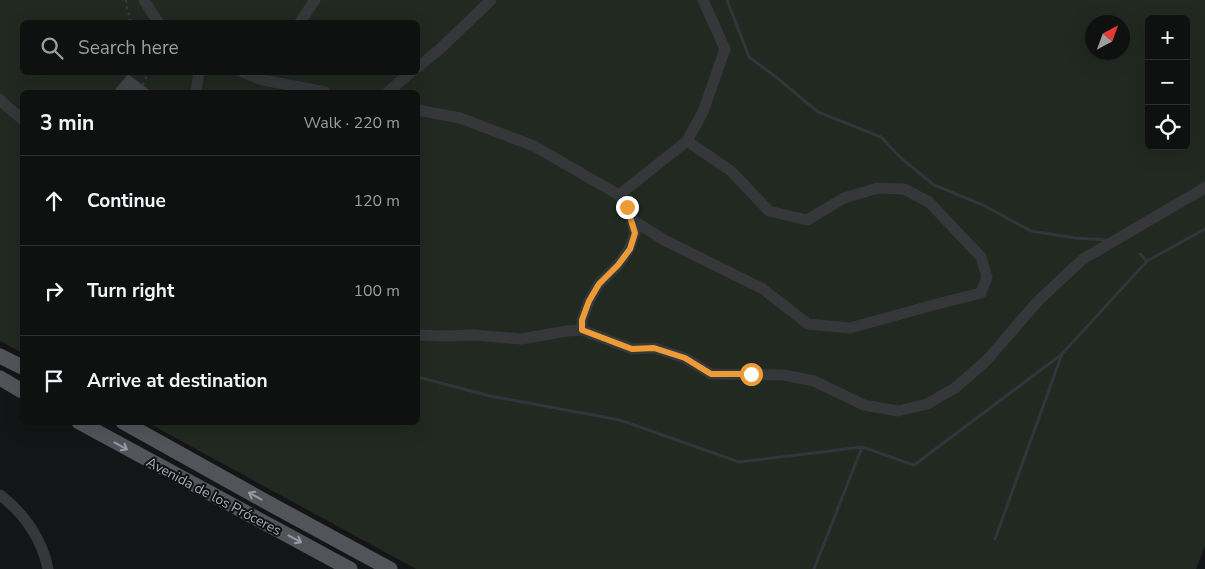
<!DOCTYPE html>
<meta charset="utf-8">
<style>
body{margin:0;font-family:"Nunito Sans",sans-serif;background:#181919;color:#f1f3f6}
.controls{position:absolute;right:15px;top:15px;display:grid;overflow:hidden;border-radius:8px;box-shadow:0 5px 20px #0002}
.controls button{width:45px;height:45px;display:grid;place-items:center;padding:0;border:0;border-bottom:1px solid #2f3030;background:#0f1010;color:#f1f3f6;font:25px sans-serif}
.compass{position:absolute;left:1085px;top:15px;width:45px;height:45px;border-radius:50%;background:#0f1010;box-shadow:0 5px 20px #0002;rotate:41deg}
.stop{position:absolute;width:15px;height:15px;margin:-11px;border:4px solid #ec9b36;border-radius:50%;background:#fff}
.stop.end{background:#ec9b36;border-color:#fff;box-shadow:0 1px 5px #0008}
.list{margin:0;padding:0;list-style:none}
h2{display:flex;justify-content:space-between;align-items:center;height:65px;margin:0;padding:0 20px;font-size:21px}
h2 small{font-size:16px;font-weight:400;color:#9b9d9f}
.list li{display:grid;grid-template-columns:32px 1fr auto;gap:15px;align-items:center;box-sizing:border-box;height:90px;padding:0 20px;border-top:1px solid #2f3030}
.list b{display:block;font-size:19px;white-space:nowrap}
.list em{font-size:16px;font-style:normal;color:#9b9d9f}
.icon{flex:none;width:28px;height:28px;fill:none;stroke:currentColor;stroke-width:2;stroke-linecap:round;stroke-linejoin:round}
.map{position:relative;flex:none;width:1205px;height:569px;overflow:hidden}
.search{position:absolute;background:#0f1010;box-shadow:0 5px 20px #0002;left:20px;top:20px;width:400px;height:55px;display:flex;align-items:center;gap:12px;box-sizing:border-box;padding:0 18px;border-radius:8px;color:#9b9d9f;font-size:19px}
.panel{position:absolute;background:#0f1010;box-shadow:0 5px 20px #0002;left:20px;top:90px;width:400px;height:335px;border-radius:8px}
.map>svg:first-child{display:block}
.green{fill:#212921;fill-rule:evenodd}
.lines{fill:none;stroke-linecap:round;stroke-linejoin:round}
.stream{stroke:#2d373c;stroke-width:3}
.building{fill:#434549;stroke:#2e2f32}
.path{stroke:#3c3e42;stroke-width:2;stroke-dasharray:2.5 4;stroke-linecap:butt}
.minor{stroke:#36373b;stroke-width:11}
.major{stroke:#52545a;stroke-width:15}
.oneway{stroke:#969ba4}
.route{stroke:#ec9b36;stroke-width:6}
.labels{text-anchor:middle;stroke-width:4;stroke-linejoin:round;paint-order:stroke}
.street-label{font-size:14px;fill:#a7adb6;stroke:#0f1011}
</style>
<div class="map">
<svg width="1205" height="569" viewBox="0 0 1205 569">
<rect width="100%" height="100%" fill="#141516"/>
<path class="green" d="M 0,0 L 1205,0 L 1205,546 L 1196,569 L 416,569 L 148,423 L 418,422 L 418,92 L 22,92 L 22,353 L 0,341 ZM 1149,19 L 1186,19 L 1186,146 L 1149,146 ZM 22,22 L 418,22 L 418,72 L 22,72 ZM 1092,22 L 1122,22 L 1122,52 L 1092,52 Z"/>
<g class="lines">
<path class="stream" d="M 727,0 L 749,57 L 776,77 L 818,112 L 881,137 L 902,159 L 934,185 L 983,205 L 1031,231 L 1075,238 L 1106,240
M 1140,254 L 1147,261
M 418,377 L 490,396 L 620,420 L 739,462 L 862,447
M 995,539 L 1062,354
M 814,569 L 862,447 L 914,465 L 1062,354 L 1147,261 L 1205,229"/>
</g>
<path class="building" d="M 128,74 L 143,85 L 152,92 L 113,92 Z"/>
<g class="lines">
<path class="path" d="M 126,0 L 127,9 L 131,22
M 143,85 L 148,72"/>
<path class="minor" d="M 144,0 L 158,22
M 300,22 L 315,0
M 418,67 L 441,48 L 491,0
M 242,72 L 263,80 L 325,92
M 196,92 L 199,72
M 388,92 L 411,72
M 0,99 L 3,103 L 22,119
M 418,110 L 460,118 L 534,146 L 619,195 L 627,207 L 631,219 L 664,240 L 763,289 L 808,324 L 850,328 L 937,304 L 981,293 L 987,277 L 981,257 L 929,202 L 904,189 L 878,188 L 844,198 L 807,220 L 769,211 L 731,171 L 687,141 L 703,112 L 725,49 L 703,0
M 619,195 L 687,141
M 582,330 L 582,320 L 589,301 L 599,284 L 618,265 L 629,249 L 635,233 L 631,219
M 418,335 L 444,336 L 474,335 L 521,339 L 567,331 L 582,330 L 632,349 L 654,348 L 685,358 L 711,374 L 784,375 L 814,381 L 864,405 L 898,411 L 927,404 L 955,388 L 986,361 L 1038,301 L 1083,259 L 1203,189 L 1205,187
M 0,495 C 24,513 42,539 48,569"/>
<path class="major" d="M 0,356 L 22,367
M 0,378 L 22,391
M 79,422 L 350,569
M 123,422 L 272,505 L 390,569"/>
</g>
<defs><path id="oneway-shaft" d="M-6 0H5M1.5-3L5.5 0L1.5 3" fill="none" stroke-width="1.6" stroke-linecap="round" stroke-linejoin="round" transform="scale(1.25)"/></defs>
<g class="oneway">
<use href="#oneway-shaft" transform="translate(121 446) rotate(29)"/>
<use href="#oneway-shaft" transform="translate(255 496) rotate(-151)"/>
<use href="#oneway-shaft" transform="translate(295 539) rotate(28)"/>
</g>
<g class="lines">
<path class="route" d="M 627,207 L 635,233 L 630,249 L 618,265 L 599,284 L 589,301 L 582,320 L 582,330 L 632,349 L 654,348 L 685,358 L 711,374 L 751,374"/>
</g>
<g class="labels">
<g class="street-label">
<text transform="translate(214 496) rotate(28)" y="5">Avenida de los Próceres</text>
</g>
</g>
</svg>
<div class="controls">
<button>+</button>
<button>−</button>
<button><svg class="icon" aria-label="locate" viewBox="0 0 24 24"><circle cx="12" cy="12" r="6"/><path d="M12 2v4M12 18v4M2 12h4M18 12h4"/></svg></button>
</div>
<svg class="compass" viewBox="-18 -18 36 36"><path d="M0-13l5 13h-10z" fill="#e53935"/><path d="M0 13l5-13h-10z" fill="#9b9d9f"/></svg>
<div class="stop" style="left:751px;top:374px"></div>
<div class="stop end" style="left:627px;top:207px"></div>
<div class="search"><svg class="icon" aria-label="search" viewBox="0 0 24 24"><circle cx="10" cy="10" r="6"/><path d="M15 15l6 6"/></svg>Search here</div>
<section class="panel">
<h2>3 min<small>Walk · 220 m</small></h2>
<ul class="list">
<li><svg class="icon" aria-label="ahead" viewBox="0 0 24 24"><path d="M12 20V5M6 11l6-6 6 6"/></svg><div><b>Continue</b></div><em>120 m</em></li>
<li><svg class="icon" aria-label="right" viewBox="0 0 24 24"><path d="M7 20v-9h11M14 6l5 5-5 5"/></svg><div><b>Turn right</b></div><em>100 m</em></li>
<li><svg class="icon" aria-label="arrive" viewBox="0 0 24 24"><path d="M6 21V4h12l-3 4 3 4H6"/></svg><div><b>Arrive at destination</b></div></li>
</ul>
</section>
</div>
